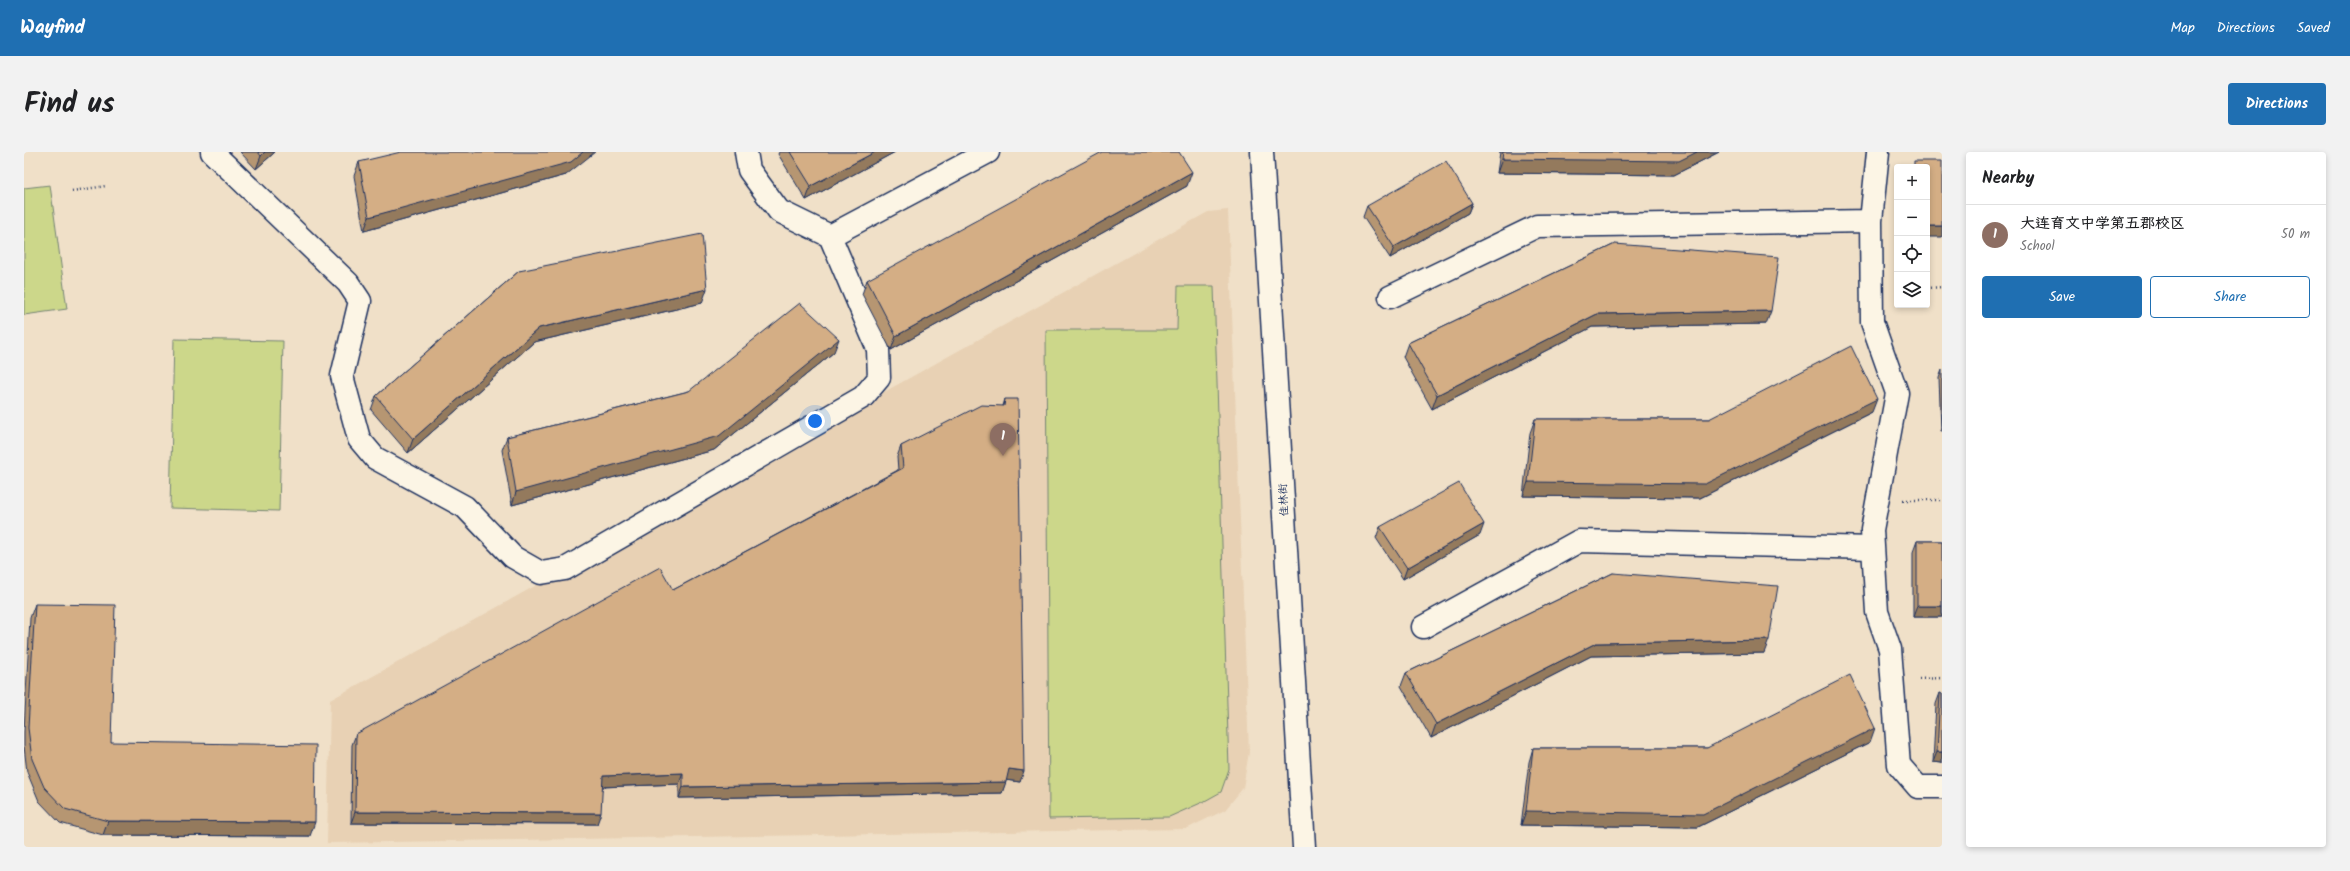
<!DOCTYPE html>
<meta charset="utf-8">
<style>
body{margin:0;font-family:Kalam,"LXGW WenKai TC",sans-serif;background:#f2f2f2;color:#202124}
.controls{position:absolute;right:12px;top:12px;display:grid;overflow:hidden;border-radius:4px;box-shadow:0 2px 6px #0003}
.controls button{width:36px;height:36px;display:grid;place-items:center;padding:0;border:0;border-bottom:1px solid #e0e0e0;background:#fff;color:#202124;font:20px sans-serif}
.you{position:absolute;left:791px;top:269px;width:14px;height:14px;margin:-10px;border:3px solid #fff;border-radius:50%;background:#1a73e8;box-shadow:0 0 0 6px #1a73e833}
.badge{display:grid;place-items:center;width:26px;height:26px;border-radius:50%;background:#1f6fb2;color:#fff;font-size:13px;font-weight:700}
.pin{position:absolute;translate:-50% -33px;filter:drop-shadow(0 1px 2px #0008)}
.pin::after{content:'';position:absolute;top:21px;width:14px;height:12px;background:inherit;clip-path:polygon(0 0,100% 0,50% 100%)}
.list{margin:0;padding:0;list-style:none}
h2{display:flex;justify-content:space-between;align-items:center;height:52px;margin:0;padding:0 16px;font-size:17px}
h2 small{font-size:13px;font-weight:400;color:#757577}
.list li{display:grid;grid-template-columns:26px 1fr auto;gap:12px;align-items:center;box-sizing:border-box;height:60px;padding:0 16px;border-top:1px solid #e0e0e0}
.list b{display:block;font-size:15px;white-space:nowrap}
.list p{margin:0;font-size:13px;white-space:nowrap;color:#757577}
.list em{font-size:13px;font-style:normal;color:#757577}
.actions{display:flex;gap:8px;padding:12px 16px}
.actions a{flex:1;padding:9px 0;border:1px solid #1f6fb2;border-radius:4px;text-align:center;font-size:14px;color:#1f6fb2}
.actions .main{background:#1f6fb2;color:#fff}
.icon{flex:none;width:22px;height:22px;fill:none;stroke:currentColor;stroke-width:2;stroke-linecap:round;stroke-linejoin:round}
.map{position:relative;flex:none;width:1918px;height:695px;overflow:hidden;border-radius:4px}
header{display:flex;align-items:center;gap:24px;box-sizing:border-box;height:56px;padding:0 20px;background:#1f6fb2;color:#fff}
header strong{font-size:19px}
nav{display:flex;gap:22px;margin-inline-start:auto;font-size:14px}
.intro{display:flex;align-items:center;justify-content:space-between;box-sizing:border-box;height:96px;padding:0 24px}
h1{margin:0;font-size:28px}
.button{padding:10px 18px;border-radius:4px;background:#1f6fb2;color:#fff;font-size:14px;font-weight:700}
main{display:flex;gap:24px;padding:0 24px}
aside{flex:1;background:#fff;border-radius:4px;box-shadow:0 2px 6px #0003}
.map>svg:first-child{display:block}
.built{fill:#e8d1b4}
.green{fill:#ccd78a;stroke:#748374}
.lines{fill:none;stroke-linecap:round;stroke-linejoin:round}
.street-casing{stroke:#1b2f5e;stroke-width:25}
.secondary-casing{stroke:#1b2f5e;stroke-width:25}
.path{stroke:#1b2f5e;stroke-width:2.5;stroke-dasharray:1 3;stroke-linecap:butt}
.street{stroke:#fcf5e5;stroke-width:22}
.secondary{stroke:#fcf5e5;stroke-width:22}
.wall{fill:#b69672;stroke:#1b2f5e}
.shaded-wall{fill:#947a5d;stroke:#1b2f5e}
.building{fill:#d4ae85;stroke:#1b2f5e}
.labels{text-anchor:middle;stroke-width:3;stroke-linejoin:round;paint-order:stroke}
.street-label{font-size:11px;fill:#1b2f5e;stroke:#fcf5e5}
</style>
<header>
<strong>Wayfind</strong>
<nav><a>Map</a><a>Directions</a><a>Saved</a></nav>
</header>
<div class="intro"><h1>Find us</h1><a class="button">Directions</a></div>
<main>
<div class="map">
<svg width="1918" height="695" viewBox="0 0 1918 695">
<rect width="100%" height="100%" fill="#f0e0c8"/>
<filter id="ink" filterUnits="userSpaceOnUse"><feTurbulence type="fractalNoise" baseFrequency=".025" numOctaves="2"/><feDisplacementMap in="SourceGraphic" scale="8" xChannelSelector="R" yChannelSelector="G"/><feConvolveMatrix kernelMatrix="1 2 1 2 8 2 1 2 1" color-interpolation-filters="sRGB"/></filter>
<g filter="url(#ink)">
<path class="built" d="M 1204,58 L 1225,600 L 1219,636 L 1201,658 L 1162,677 L 303,691 L 306,548 L 1184,60 Z"/>
<path class="green" d="M 26,33 L 43,157 L 0,163 L 0,36 Z
M 1154,134 L 1190,134 L 1205,617 L 1197,640 L 1179,650 L 1145,665 L 1025,667 L 1022,178 L 1153,178 Z
M 150,187 L 259,189 L 255,359 L 146,356 Z"/>
<g class="lines">
<g class="street-casing">
<path id="street" d="M 188,0 L 324,131 L 336,149 L 318,224 L 335,287 L 351,306 L 441,355 L 489,405 L 517,421 L 541,417 L 839,245 L 855,226 L 854,197 L 806,84
M 722,0 L 725,18 L 755,59 L 806,84 L 964,0
M 1854,0 L 1847,69 L 1848,170 L 1873,241 L 1848,378 L 1853,460 L 1866,497 L 1875,613 L 1894,635 L 1918,635
M 1366,145 L 1513,74 L 1847,69
M 1399,475 L 1555,389 L 1849,396"/>
</g>
<g class="secondary-casing">
<path id="secondary" d="M 1238,0 L 1280,695"/>
</g>
<path class="path" d="M 48,39 L 82,34
M 1903,136 L 1918,135
M 1879,348 L 1918,348
M 1895,527 L 1918,526"/>
<use href="#street" class="street"/>
<use href="#secondary" class="secondary"/>
</g>
<path class="wall" d="M 216,0 L 251,0 L 232,17 Z
M 755,0 L 871,0 L 782,48 L 754,2 Z
M 1476,0 L 1695,0 L 1650,23 L 1473,21 Z
M 335,10 L 542,23 L 340,79 L 330,24 Z
M 1163,34 L 867,198 L 838,142 L 843,128 Z
M 1448,51 L 1444,61 L 1366,106 L 1339,65 L 1343,54 Z
M 1591,92 L 1742,172 L 1568,175 L 1408,257 L 1379,205 L 1384,191 Z
M 495,119 L 678,151 L 510,190 L 384,301 L 347,258 L 352,244 Z
M 810,200 L 690,298 L 488,353 L 478,298 L 483,285 L 665,239 Z
M 1918,218 L 1918,279 L 1917,279 L 1915,226 Z
M 981,247 L 996,630 L 982,628 L 978,641 L 655,646 L 655,632 L 578,635 L 573,672 L 327,671 L 328,593 L 332,582 L 649,438 L 874,318 L 873,305 L 877,294 L 979,254 Z
M 1848,260 L 1676,346 L 1499,344 L 1506,281 L 1511,267 L 1685,267 Z
M 1356,375 L 1456,383 L 1379,427 L 1352,386 Z
M 1893,389 L 1918,389 L 1918,465 L 1889,465 L 1889,400 Z
M 1589,421 L 1740,501 L 1567,504 L 1407,586 L 1377,534 L 1382,521 Z
M 11,452 L 87,590 L 286,684 L 79,683 L 36,671 L 15,649 L 3,620 L 0,594 L 0,580 L 6,466 Z
M 1916,541 L 1918,542 L 1918,611 L 1909,610 L 1912,552 Z
M 1846,590 L 1674,675 L 1497,673 L 1505,610 L 1509,596 L 1683,596 Z"/>
<path class="shaded-wall" d="M 241,0 L 251,0 L 232,17 L 237,4 Z
M 559,0 L 571,0 L 542,23 L 340,79 L 345,65 Z
M 851,0 L 871,0 L 782,48 L 787,34 Z
M 1673,0 L 1695,0 L 1650,23 L 1473,21 L 1478,7 Z
M 1168,20 L 1163,34 L 867,198 L 872,184 Z
M 1448,51 L 1444,61 L 1366,106 L 1370,95 Z
M 1903,74 L 1918,74 L 1918,85 L 1903,85 Z
M 683,137 L 678,151 L 510,190 L 384,301 L 389,287 L 515,176 Z
M 1747,159 L 1742,172 L 1568,175 L 1408,257 L 1413,243 L 1573,162 Z
M 815,187 L 810,200 L 690,298 L 488,353 L 492,340 Z
M 1853,247 L 1848,260 L 1676,346 L 1499,344 L 1504,330 Z
M 1460,372 L 1456,383 L 1379,427 L 1383,416 Z
M 1893,454 L 1918,454 L 1918,465 L 1889,465 Z
M 1745,488 L 1740,501 L 1567,504 L 1407,586 L 1412,572 L 1572,491 Z
M 1851,576 L 1846,590 L 1674,675 L 1497,673 L 1502,659 Z
M 1913,600 L 1918,600 L 1918,611 L 1909,610 Z
M 985,617 L 1000,619 L 996,630 L 981,628 Z
M 659,621 L 655,632 L 575,635 L 579,624 Z
M 982,630 L 978,641 L 655,646 L 659,635 Z
M 331,660 L 577,661 L 573,672 L 327,671 Z
M 84,669 L 291,670 L 286,684 L 79,683 Z"/>
<path class="building" d="M 234,0 L 241,0 L 237,4 Z
M 377,0 L 559,0 L 547,10 L 345,65 L 335,10 Z
M 766,0 L 851,0 L 787,34 Z
M 1078,0 L 1155,0 L 1168,20 L 872,184 L 843,128 Z
M 1479,0 L 1673,0 L 1655,9 L 1478,7 Z
M 1422,9 L 1448,51 L 1370,95 L 1343,54 Z
M 1890,9 L 1918,9 L 1918,74 L 1903,74 L 1903,15 L 1890,15 Z
M 678,82 L 683,137 L 515,176 L 389,287 L 352,244 L 495,119 Z
M 1591,92 L 1755,105 L 1747,159 L 1573,162 L 1413,243 L 1384,191 Z
M 776,151 L 815,187 L 695,284 L 492,340 L 483,285 L 665,239 Z
M 1827,194 L 1853,247 L 1681,332 L 1504,330 L 1511,267 L 1685,267 Z
M 981,247 L 994,247 L 1000,619 L 985,617 L 982,630 L 659,635 L 659,621 L 579,624 L 577,661 L 331,660 L 332,582 L 636,415 L 649,438 L 879,316 L 877,294 L 957,253 L 980,254 Z
M 1435,331 L 1460,372 L 1383,416 L 1356,375 Z
M 1893,389 L 1918,389 L 1918,454 L 1893,454 Z
M 1589,421 L 1754,434 L 1745,488 L 1572,491 L 1412,572 L 1382,521 Z
M 11,452 L 91,453 L 87,590 L 292,593 L 291,670 L 84,669 L 41,657 L 20,635 L 8,607 L 4,576 Z
M 1826,523 L 1851,576 L 1679,662 L 1502,659 L 1509,596 L 1683,596 Z
M 1916,541 L 1918,542 L 1918,600 L 1913,600 Z"/>
</g>
<g class="labels">
<g class="street-label">
<text transform="translate(1259 348) rotate(-93)" y="4">佳林街</text>
</g>
</g>
</svg>
<div class="controls">
<button>+</button>
<button>−</button>
<button><svg class="icon" aria-label="locate" viewBox="0 0 24 24"><circle cx="12" cy="12" r="6"/><path d="M12 2v4M12 18v4M2 12h4M18 12h4"/></svg></button>
<button><svg class="icon" aria-label="layers" viewBox="0 0 24 24"><path d="M12 4l9 5-9 5-9-5zM3 14l9 5 9-5"/></svg></button>
</div>
<div class="you"></div>
<div class="pin badge" style="left:979px;top:304px;background:#8d6e63">1</div>
</div>
<aside>
<h2>Nearby<small></small></h2>
<ul class="list">
<li><span class="badge" style="background:#8d6e63">1</span><div><b>大连育文中学第五郡校区</b><p>School</p></div><em>50 m</em></li>
</ul>
<div class="actions"><a class="main">Save</a><a>Share</a></div>
</aside>
</main>
